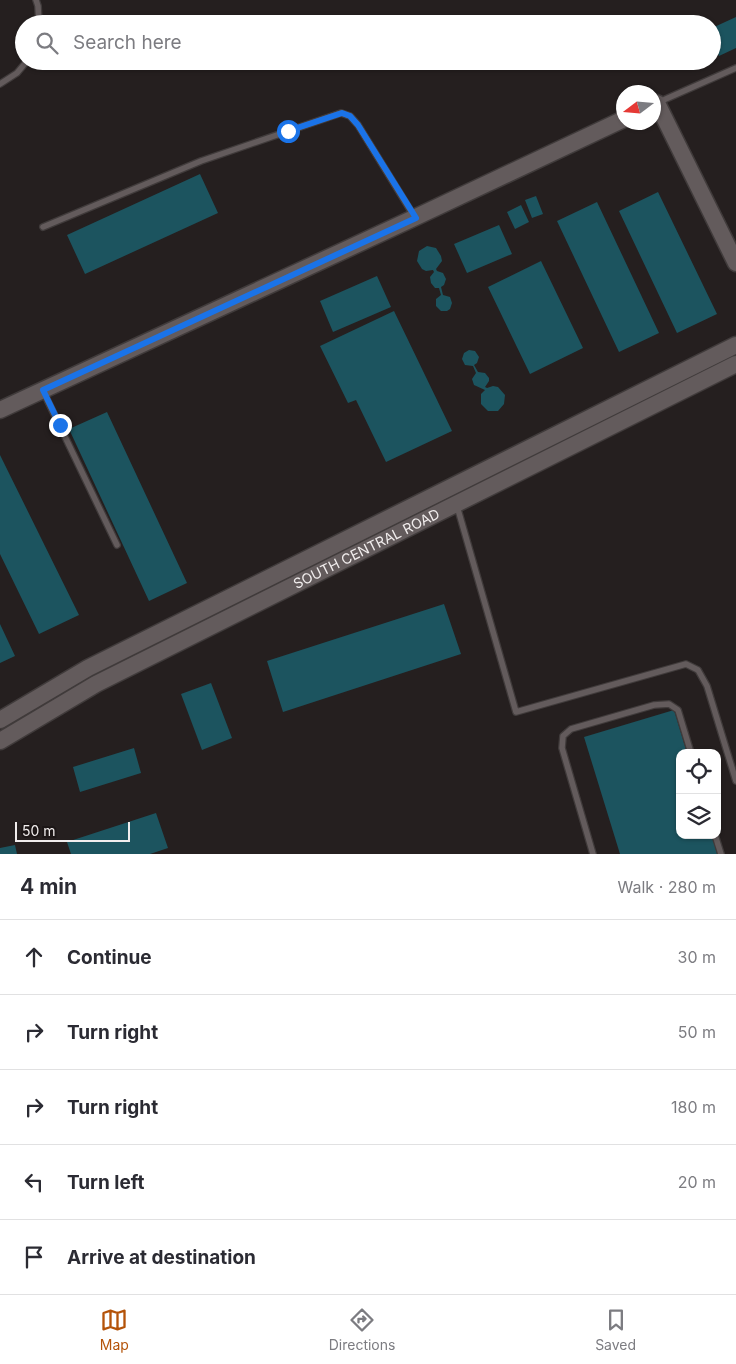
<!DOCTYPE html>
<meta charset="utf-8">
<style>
body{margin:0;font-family:Inter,sans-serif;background:#f7f7f7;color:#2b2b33}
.controls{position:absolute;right:15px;bottom:15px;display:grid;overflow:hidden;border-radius:10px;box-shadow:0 1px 4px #0004}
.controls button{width:45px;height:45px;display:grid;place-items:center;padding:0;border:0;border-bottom:1px solid #e1e1e2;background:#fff;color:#2b2b33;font:25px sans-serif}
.compass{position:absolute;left:616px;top:85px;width:45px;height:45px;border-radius:50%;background:#fff;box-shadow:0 1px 4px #0004;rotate:254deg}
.scale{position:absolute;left:15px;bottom:12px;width:115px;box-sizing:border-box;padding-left:5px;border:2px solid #f1eded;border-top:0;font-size:14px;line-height:18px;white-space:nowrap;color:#f1eded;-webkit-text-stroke:4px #1c1616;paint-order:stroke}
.stop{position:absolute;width:15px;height:15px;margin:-11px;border:4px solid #1a73e8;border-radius:50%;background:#fff}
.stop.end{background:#1a73e8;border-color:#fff;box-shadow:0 1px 5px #0008}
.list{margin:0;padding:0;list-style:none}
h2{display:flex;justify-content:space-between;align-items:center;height:65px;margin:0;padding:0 20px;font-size:21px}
h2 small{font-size:16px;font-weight:400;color:#7c7c81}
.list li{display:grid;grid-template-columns:32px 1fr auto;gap:15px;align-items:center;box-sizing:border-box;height:75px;padding:0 20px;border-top:1px solid #e1e1e2}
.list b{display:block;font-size:19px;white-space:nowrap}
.list em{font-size:16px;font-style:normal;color:#7c7c81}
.icon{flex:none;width:28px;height:28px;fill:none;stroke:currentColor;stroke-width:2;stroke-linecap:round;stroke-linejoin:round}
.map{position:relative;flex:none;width:736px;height:854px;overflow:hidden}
.search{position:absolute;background:#fff;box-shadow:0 1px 4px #0004;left:15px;right:15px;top:15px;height:55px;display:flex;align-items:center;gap:12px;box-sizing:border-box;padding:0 18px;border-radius:28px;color:#7c7c81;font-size:19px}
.sheet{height:440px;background:#fff}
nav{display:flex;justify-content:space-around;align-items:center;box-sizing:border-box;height:70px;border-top:1px solid #e1e1e2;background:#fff;font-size:14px;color:#7c7c81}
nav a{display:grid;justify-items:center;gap:2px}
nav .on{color:#b45309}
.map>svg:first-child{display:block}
.building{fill:#1c545f}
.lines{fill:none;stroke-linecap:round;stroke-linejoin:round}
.lane-casing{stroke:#403b3b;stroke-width:8}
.secondary-casing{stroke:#403b3b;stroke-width:19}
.lane{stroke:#635b5c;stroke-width:5.5}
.secondary{stroke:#635b5c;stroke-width:16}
.route{stroke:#1a73e8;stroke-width:6}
.labels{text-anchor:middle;stroke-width:4;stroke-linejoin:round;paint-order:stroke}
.street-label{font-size:14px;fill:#f1eded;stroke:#1c1616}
</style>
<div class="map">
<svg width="736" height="854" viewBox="0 0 736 854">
<rect width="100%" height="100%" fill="#251f1f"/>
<path class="building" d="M 736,17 L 736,48 L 719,56 L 712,41 L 712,28 Z
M 200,174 L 218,213 L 85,274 L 67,235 Z
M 658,192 L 717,314 L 677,333 L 619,211 Z
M 536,196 L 543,214 L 532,218 L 525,200 Z
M 597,202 L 659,333 L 619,352 L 557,221 Z
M 521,205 L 529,222 L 515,229 L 507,212 Z
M 499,225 L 512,254 L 467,273 L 454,244 Z
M 427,246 L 436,248 L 441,256 L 442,261 L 436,269 L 437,271 L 443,273 L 446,279 L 444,285 L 441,287 L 443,295 L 450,297 L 452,303 L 450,309 L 447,311 L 441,311 L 436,306 L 436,299 L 441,295 L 439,288 L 435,288 L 431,283 L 430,277 L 434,272 L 433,270 L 426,271 L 422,269 L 417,261 L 419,251 Z
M 541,261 L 583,348 L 530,374 L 488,287 Z
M 377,276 L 391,307 L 333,332 L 320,301 Z
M 394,311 L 452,431 L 386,462 L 356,400 L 348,403 L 320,346 Z
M 469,350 L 475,351 L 479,357 L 477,363 L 474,365 L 478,372 L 485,373 L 489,378 L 489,381 L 485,387 L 487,388 L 493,386 L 498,387 L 505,395 L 504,404 L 498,411 L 488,411 L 481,404 L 481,394 L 485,390 L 474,385 L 472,379 L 476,373 L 473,366 L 465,365 L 462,359 L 464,353 Z
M 107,412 L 187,583 L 149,601 L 69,429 Z
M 0,455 L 79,615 L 39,634 L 0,554 Z
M 444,604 L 461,654 L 283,712 L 267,661 Z
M 0,624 L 15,656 L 0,663 Z
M 211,683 L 232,738 L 202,750 L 181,694 Z
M 674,710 L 687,753 L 680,753 L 680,835 L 712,835 L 717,854 L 620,854 L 584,737 Z
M 134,748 L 141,773 L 80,792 L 73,767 Z
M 156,813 L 168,848 L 150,854 L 71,854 L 67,842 Z
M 15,845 L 17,854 L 0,854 L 0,848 Z"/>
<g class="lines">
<g class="lane-casing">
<path id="lane" d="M 36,0 L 38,6 L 39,24
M 0,84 L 17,73 L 27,61
M 659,102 L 736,68
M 43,227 L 201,161 L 341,113 L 350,116 L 358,125 L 414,216
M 43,391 L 117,545
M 457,506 L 516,712 L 686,664 L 698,670 L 707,686 L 736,781
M 715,835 L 721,854
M 593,854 L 562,748 L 563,736 L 571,729 L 654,705 L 669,704 L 678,710 L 691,753"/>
</g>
<g class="secondary-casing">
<g id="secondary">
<path d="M 654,105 L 657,103 L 736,263"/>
<path d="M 0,410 L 416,217 L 624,119"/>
<path d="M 0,720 L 88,668 L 736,345"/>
<path id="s1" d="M 0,741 L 96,684 L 736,364"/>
</g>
</g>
<use href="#lane" class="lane"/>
<use href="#secondary" class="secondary"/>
</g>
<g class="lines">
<path class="route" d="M 60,425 L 43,390 L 416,218 L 358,125 L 350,116 L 342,113 L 288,131"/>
</g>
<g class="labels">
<g class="street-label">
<text dy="5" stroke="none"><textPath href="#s1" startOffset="414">SOUTH CENTRAL ROAD</textPath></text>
</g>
</g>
</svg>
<div class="controls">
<button><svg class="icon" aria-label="locate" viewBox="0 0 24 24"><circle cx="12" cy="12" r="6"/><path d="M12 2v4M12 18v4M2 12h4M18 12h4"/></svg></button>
<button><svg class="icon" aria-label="layers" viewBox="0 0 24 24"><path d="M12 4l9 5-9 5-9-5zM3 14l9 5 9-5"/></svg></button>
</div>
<svg class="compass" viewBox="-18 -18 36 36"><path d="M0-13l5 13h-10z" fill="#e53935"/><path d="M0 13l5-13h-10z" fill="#7c7c81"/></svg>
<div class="scale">50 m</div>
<div class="stop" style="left:288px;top:131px"></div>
<div class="stop end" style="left:60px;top:425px"></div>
<div class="search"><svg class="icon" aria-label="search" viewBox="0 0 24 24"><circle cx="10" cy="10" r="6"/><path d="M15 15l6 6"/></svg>Search here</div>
</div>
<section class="sheet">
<h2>4 min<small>Walk · 280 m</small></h2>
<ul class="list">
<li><svg class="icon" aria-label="ahead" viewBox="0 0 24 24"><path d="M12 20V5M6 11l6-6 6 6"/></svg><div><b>Continue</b></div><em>30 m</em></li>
<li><svg class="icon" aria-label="right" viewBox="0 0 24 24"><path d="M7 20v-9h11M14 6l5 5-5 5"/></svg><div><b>Turn right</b></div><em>50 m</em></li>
<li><svg class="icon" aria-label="right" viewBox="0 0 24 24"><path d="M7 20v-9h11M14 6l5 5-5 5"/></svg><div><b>Turn right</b></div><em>180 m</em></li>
<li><svg class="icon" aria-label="left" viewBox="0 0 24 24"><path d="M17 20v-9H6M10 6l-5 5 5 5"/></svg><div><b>Turn left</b></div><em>20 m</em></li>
<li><svg class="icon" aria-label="arrive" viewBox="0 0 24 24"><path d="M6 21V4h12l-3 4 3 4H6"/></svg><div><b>Arrive at destination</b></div></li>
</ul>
</section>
<nav>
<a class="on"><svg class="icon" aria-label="map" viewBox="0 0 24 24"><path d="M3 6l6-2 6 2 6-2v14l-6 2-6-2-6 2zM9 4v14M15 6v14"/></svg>Map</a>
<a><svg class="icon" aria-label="directions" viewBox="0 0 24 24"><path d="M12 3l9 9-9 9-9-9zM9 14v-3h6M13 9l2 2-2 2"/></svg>Directions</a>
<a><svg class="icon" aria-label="saved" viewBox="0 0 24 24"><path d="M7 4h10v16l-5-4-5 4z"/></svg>Saved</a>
</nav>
